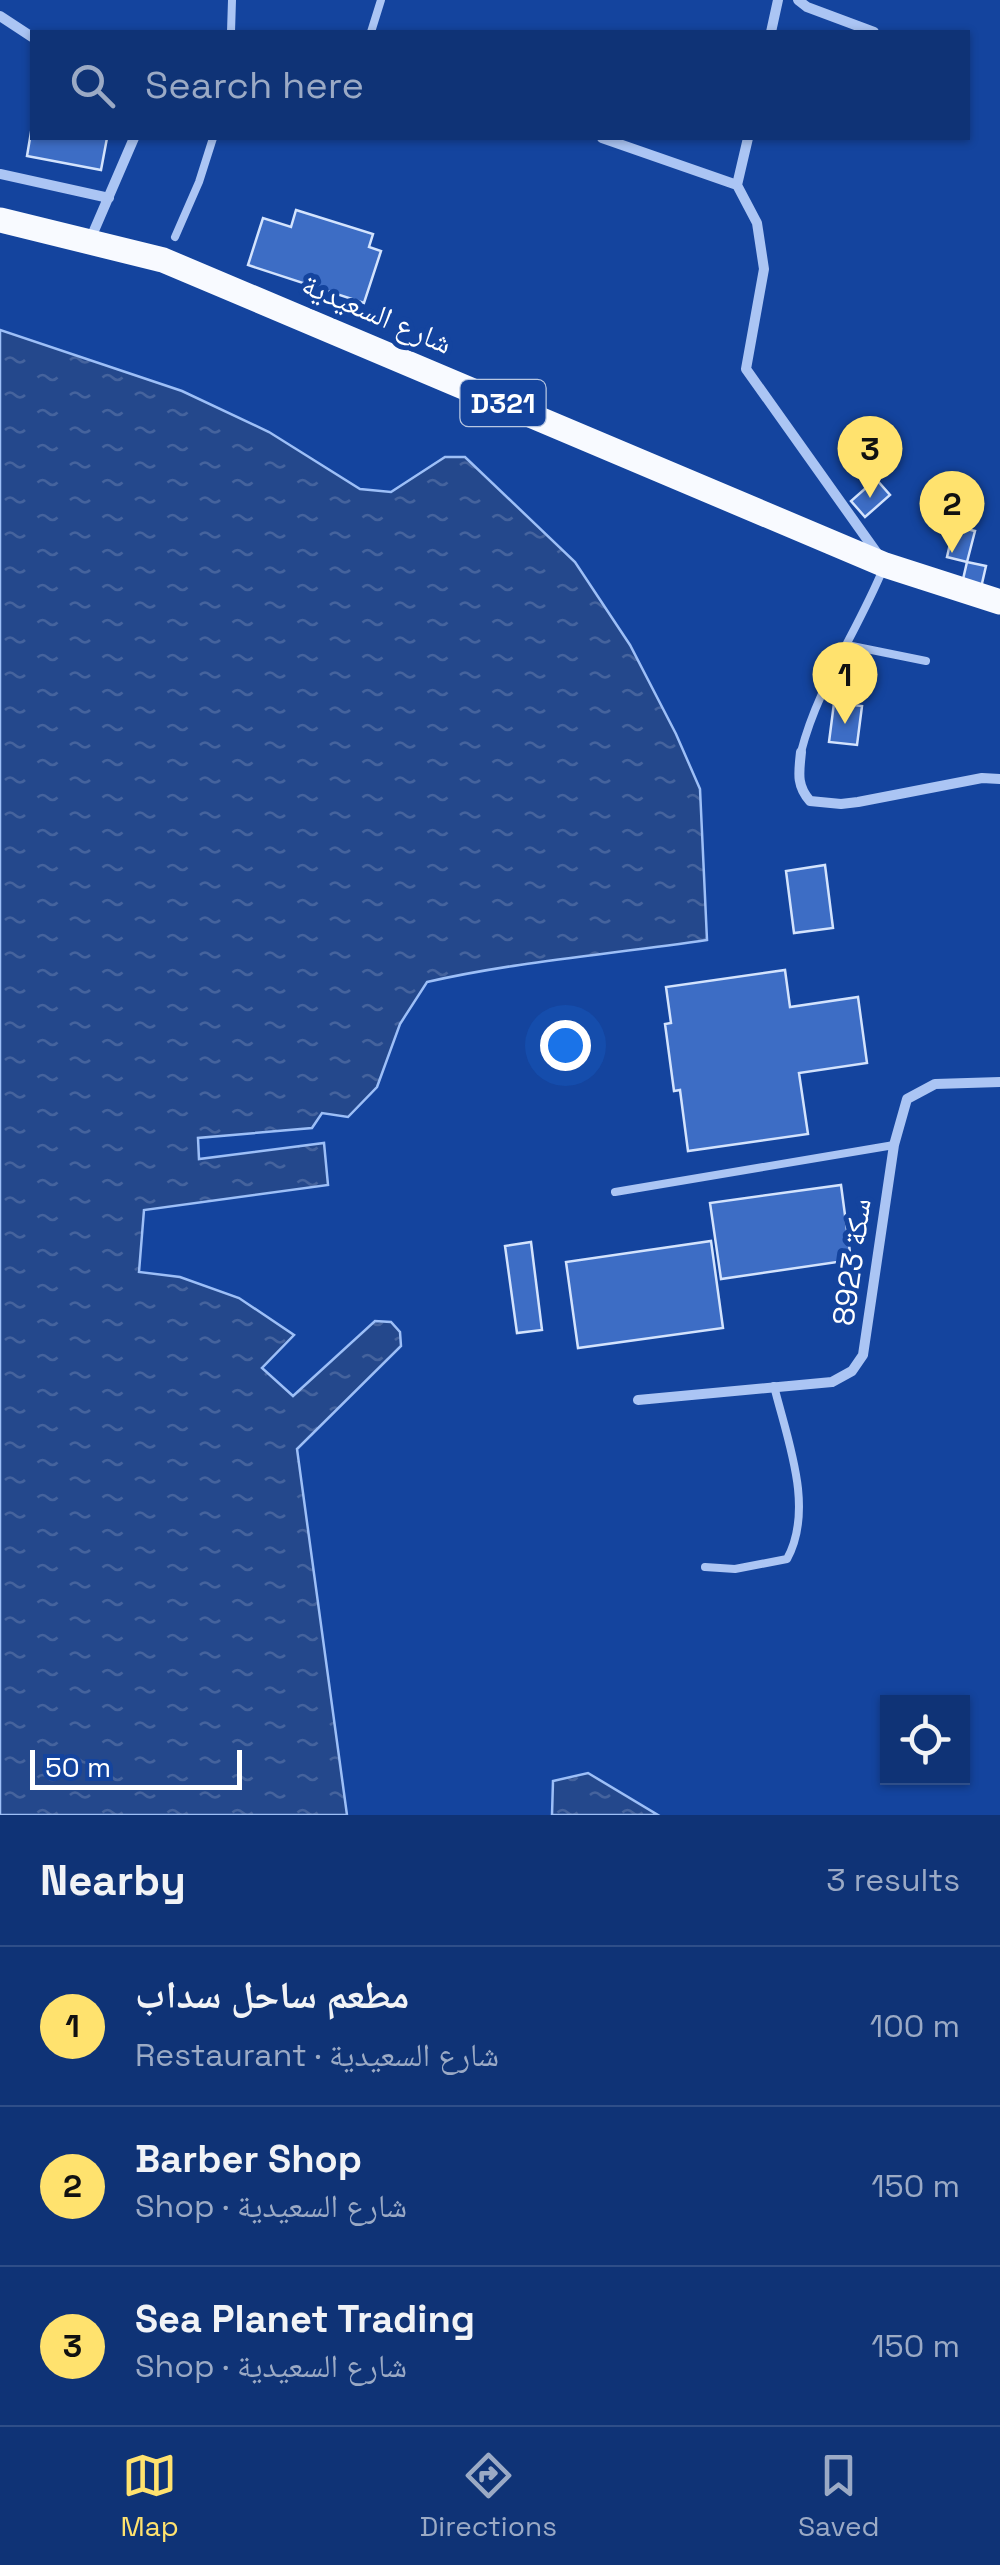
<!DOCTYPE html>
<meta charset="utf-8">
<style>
body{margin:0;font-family:"Space Grotesk","Noto Naskh Arabic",sans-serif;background:#183b7b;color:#f1f3f6}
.controls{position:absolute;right:30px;bottom:30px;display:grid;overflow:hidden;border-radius:0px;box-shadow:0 2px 8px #0004}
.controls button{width:90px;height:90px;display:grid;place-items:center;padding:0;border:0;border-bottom:2px solid #2f4e88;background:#0f3376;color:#f1f3f6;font:50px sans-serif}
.scale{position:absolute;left:30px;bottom:25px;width:212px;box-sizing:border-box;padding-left:10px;border:5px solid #fff;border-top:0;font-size:28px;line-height:35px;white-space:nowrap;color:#fff;-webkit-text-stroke:8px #14449e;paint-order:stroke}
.you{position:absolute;left:565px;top:1045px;width:35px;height:35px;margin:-25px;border:8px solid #fff;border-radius:50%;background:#1a73e8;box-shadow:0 0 0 15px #1a73e833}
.badge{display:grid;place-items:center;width:65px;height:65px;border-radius:50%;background:#ffe26e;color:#111;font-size:32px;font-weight:700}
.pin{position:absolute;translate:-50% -82px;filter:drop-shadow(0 2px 5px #0008)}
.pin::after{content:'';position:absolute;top:52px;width:35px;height:30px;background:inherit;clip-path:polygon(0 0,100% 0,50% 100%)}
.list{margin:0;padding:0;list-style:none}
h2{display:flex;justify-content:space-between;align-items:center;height:130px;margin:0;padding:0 40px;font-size:42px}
h2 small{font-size:32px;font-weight:400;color:#9baac5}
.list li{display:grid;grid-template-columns:65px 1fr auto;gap:30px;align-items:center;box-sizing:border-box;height:160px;padding:0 40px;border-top:2px solid #2f4e88}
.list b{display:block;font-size:38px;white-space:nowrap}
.list p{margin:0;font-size:32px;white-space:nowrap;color:#9baac5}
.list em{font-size:32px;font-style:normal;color:#9baac5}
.icon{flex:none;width:55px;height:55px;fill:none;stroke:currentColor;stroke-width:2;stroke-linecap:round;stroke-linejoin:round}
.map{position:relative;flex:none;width:1000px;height:1815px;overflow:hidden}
.search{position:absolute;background:#0f3376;box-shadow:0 2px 8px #0004;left:30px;right:30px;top:30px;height:110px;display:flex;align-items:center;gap:25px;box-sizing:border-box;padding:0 35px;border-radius:0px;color:#9baac5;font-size:38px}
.sheet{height:610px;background:#0f3376}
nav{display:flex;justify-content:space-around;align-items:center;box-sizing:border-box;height:140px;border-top:2px solid #2f4e88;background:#0f3376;font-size:28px;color:#9baac5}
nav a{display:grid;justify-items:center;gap:5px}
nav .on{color:#ffe26e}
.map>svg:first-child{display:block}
.water{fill:url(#water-ripples);stroke:#9dbff7;stroke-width:2.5}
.building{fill:#3d6dc5;stroke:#d3e3fd;stroke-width:2.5}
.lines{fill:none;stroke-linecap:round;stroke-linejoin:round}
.lane{stroke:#abc5f4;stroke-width:8}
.street{stroke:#abc5f4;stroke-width:10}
.primary{stroke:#f8faff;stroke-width:25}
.labels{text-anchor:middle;stroke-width:10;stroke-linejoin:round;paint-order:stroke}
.shield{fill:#14449e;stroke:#b8c7e2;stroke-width:2.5}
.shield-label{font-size:28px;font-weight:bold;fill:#fff}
.street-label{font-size:30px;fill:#fff;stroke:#14449e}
</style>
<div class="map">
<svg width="1000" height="1815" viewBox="0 0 1000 1815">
<defs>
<pattern id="water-ripples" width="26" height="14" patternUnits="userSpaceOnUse" patternTransform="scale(2.5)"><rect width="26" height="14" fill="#24488c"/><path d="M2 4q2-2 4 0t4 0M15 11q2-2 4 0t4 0" fill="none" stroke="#45639d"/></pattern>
</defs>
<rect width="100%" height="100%" fill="#14449e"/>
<path class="water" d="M 0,330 L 182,391 L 269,432 L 360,489 L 391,492 L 445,457 L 465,457 L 575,562 L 630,645 L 676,734 L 700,789 L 707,940 C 614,954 519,961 427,982 L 400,1024 L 377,1087 L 348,1117 L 322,1113 L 312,1128 L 198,1138 L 199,1159 L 324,1143 L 328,1185 L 144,1210 L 139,1272 L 180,1277 L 239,1298 L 294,1335 L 262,1368 L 293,1396 L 375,1321 L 391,1322 L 400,1332 L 401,1346 L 297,1449 L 347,1815 L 0,1815 Z
M 588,1773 L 658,1815 L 552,1815 L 553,1781 Z"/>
<path class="building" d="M 32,126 L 32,138 L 107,138 L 101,170 L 27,156 Z
M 296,210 L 373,234 L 369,247 L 381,251 L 364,303 L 248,265 L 263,218 L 291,227 Z
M 876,479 L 890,495 L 865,517 L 851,501 Z
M 954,526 L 975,531 L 967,562 L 947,557 Z
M 967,562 L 986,566 L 980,592 L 961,588 Z
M 834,703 L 862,706 L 857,745 L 829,742 Z
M 825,865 L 833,928 L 794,933 L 786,871 Z
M 785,970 L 790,1007 L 858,997 L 867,1063 L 799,1073 L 808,1134 L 688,1151 L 680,1090 L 674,1091 L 665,1024 L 671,1023 L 666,987 Z
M 841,1185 L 851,1260 L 721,1279 L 710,1203 Z
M 711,1241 L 723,1328 L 578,1348 L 566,1262 Z
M 531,1242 L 542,1330 L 517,1333 L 505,1246 Z"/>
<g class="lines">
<path class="lane" d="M 231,32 L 232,0
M 371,32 L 381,0
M 175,237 L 199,182 L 213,138
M 847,645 L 926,661
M 801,752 C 818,686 857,632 883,569
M 615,1192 L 894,1145
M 705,1567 L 735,1569 L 787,1559 C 815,1508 787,1439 774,1386"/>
<path class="street" d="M 798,0 L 807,7 L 874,32
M 0,16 L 32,37
M 771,32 L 778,0
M 602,138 L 737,185
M 748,138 L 737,185 L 757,223 L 764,269 L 746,369 L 879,556
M 0,174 L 109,198
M 90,240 L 134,138
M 801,752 C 799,772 796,785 810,801 L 841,804 L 858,802 L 982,778 L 1000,779
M 638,1400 L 832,1382 L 852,1371 L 863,1355 L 894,1145 L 907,1099 L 935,1084 L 1000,1082"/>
<path class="primary" d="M 0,220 L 163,260 L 885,565 L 1000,602"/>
</g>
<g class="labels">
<rect class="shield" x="460.5" y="380" width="85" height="46" rx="8"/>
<g class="shield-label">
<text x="503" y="413">D321</text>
</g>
<g class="street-label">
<text transform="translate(377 314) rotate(23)" y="10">شارع السعيدية</text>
<text transform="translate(852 1262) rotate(-82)" y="10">سكة 8923</text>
</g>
</g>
</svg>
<div class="controls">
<button><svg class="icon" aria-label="locate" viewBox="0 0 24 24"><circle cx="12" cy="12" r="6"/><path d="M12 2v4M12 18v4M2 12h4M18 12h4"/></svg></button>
</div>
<div class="scale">50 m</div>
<div class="you"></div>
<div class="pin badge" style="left:845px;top:724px">1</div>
<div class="pin badge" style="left:952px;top:553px">2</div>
<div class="pin badge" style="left:870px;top:498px">3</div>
<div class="search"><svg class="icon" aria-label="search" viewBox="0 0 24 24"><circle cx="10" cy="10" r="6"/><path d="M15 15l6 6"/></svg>Search here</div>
</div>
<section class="sheet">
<h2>Nearby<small>3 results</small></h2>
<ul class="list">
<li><span class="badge">1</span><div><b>مطعم ساحل سداب</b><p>Restaurant · شارع السعيدية</p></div><em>100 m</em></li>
<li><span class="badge">2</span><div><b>Barber Shop</b><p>Shop · شارع السعيدية</p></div><em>150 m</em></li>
<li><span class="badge">3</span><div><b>Sea Planet Trading</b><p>Shop · شارع السعيدية</p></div><em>150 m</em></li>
</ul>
</section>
<nav>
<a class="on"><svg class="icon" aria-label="map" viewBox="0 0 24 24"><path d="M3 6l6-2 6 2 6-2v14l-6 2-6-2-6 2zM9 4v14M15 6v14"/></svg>Map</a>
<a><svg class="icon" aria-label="directions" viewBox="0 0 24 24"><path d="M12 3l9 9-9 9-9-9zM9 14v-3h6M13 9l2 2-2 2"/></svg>Directions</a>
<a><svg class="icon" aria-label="saved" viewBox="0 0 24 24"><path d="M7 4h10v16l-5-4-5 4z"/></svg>Saved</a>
</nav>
